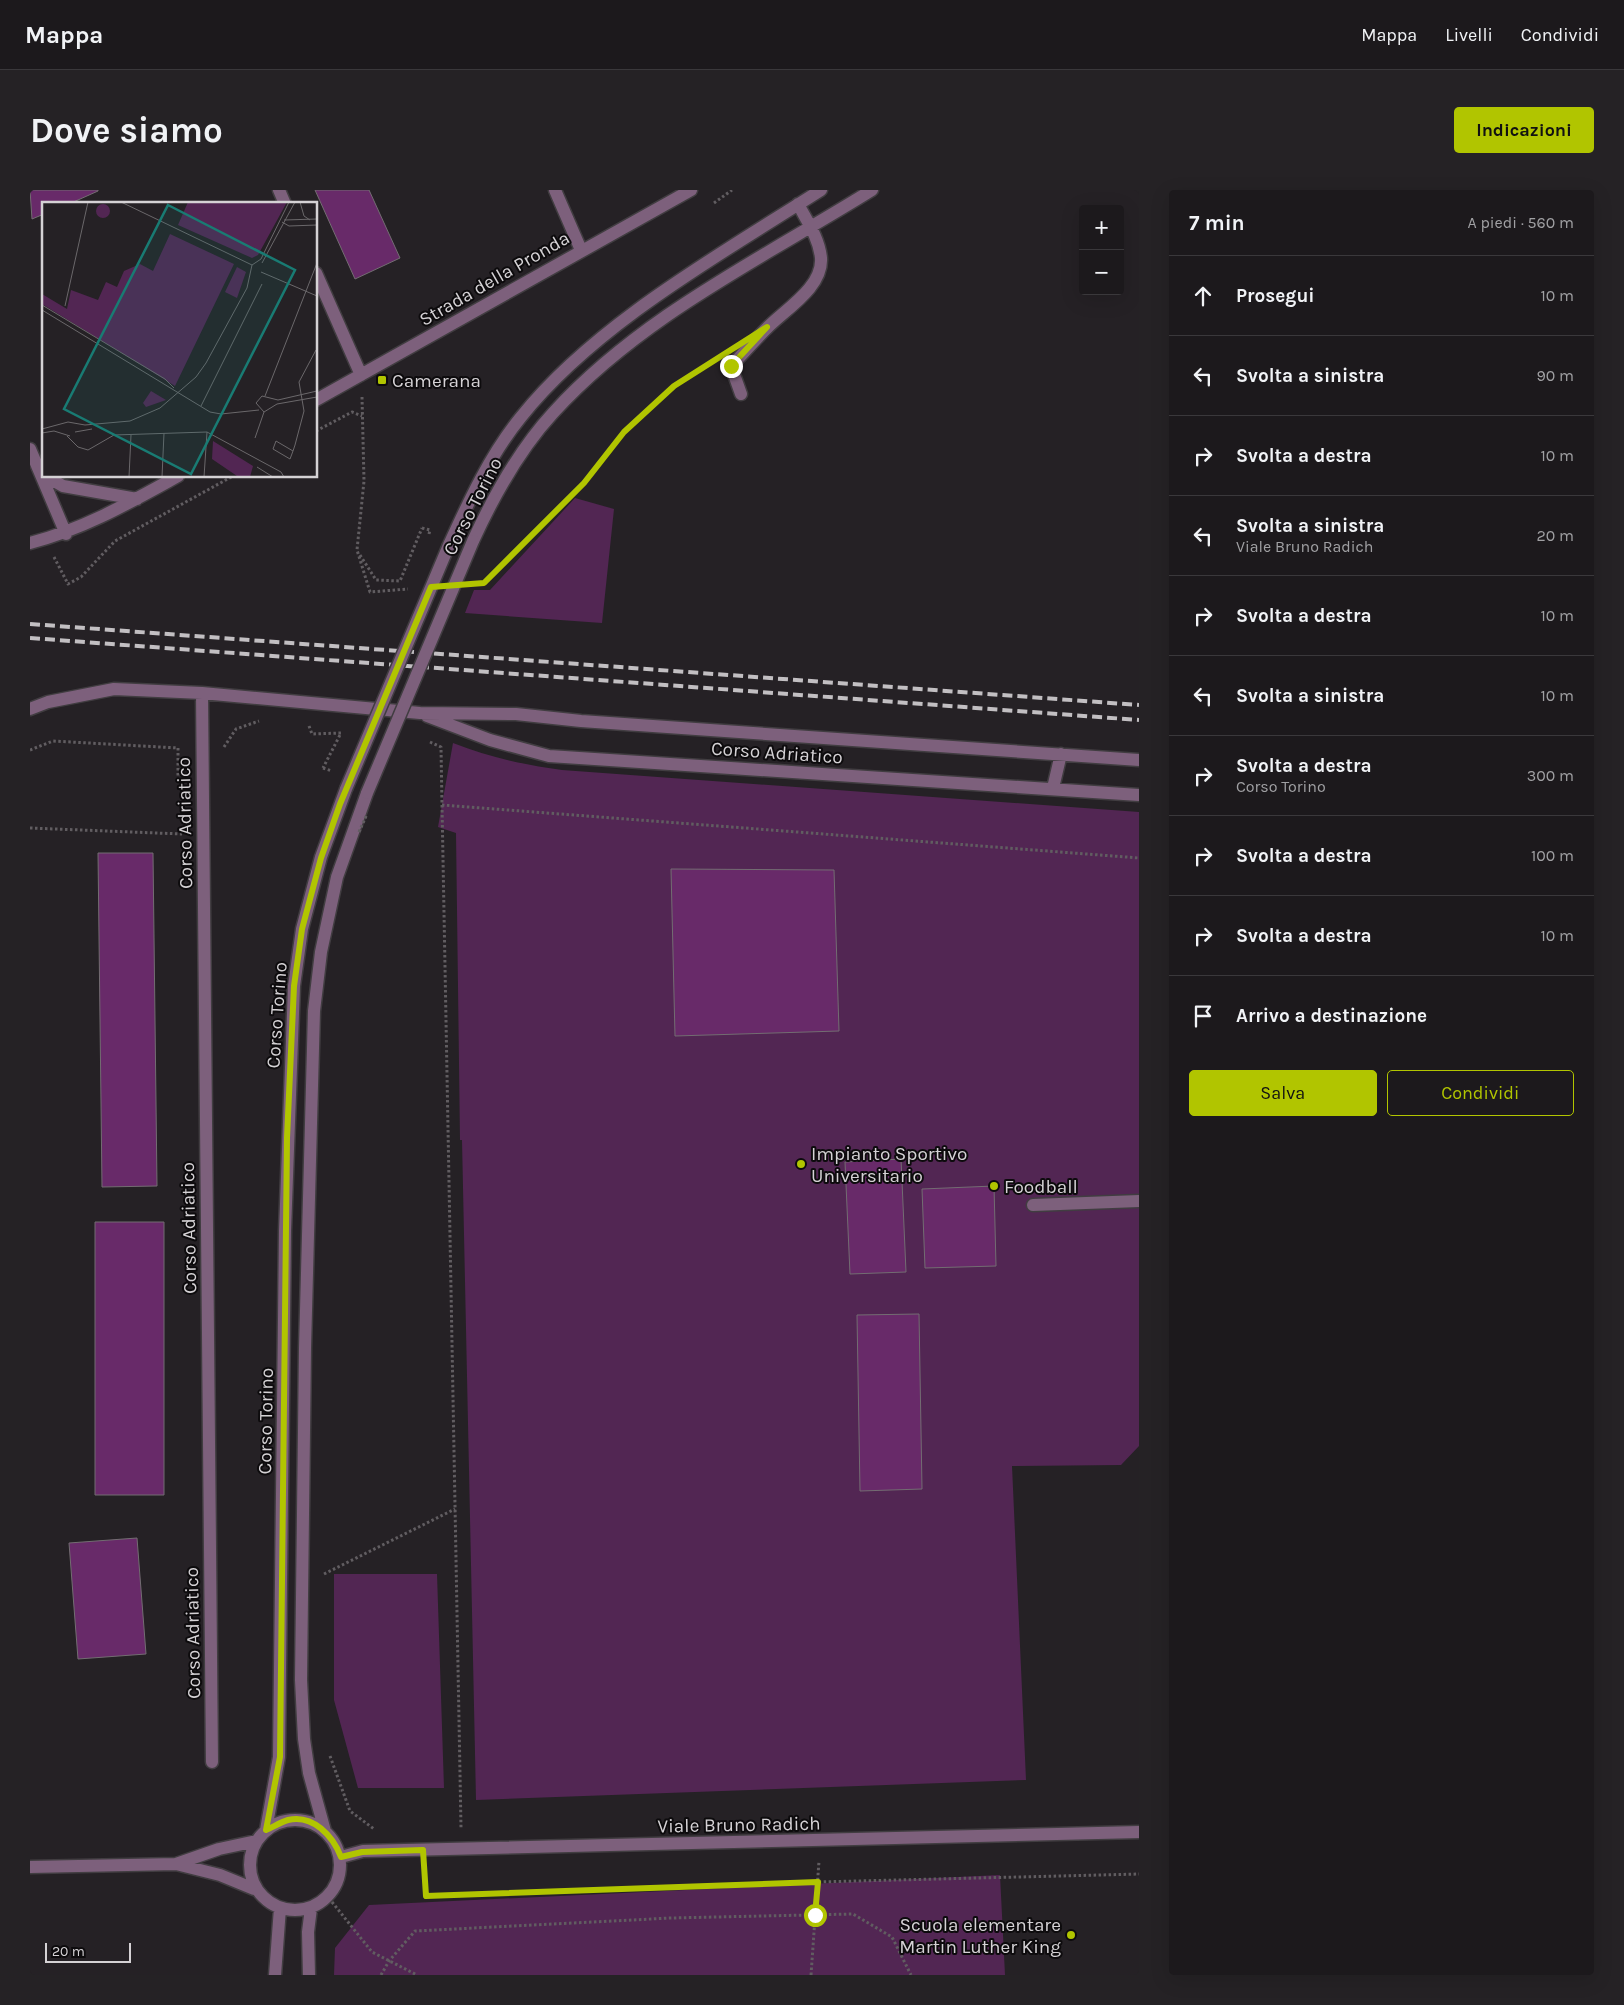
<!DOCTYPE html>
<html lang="it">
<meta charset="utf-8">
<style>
body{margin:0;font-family:Karla,sans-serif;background:#252225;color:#f1f3f6}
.controls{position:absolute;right:15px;top:15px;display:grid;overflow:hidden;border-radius:5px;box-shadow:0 5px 20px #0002}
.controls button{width:45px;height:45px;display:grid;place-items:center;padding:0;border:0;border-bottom:1px solid #3a383b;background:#1c191c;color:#f1f3f6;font:25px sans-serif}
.scale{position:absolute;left:15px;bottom:12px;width:86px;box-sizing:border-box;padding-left:5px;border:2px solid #d5d2d5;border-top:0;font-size:14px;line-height:18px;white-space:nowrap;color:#d5d2d5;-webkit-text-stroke:4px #0d0b0d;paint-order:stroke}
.stop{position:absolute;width:15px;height:15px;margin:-11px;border:4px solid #b1c500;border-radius:50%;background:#fff}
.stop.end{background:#b1c500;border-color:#fff;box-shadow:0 1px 5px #0008}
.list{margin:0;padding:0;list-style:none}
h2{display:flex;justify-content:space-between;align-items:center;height:65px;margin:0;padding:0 20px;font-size:21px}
h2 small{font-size:16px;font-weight:400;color:#a0a0a3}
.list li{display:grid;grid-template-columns:32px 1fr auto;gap:15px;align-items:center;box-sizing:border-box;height:80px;padding:0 20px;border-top:1px solid #3a383b}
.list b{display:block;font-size:19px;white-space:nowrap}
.list p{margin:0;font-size:16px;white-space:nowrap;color:#a0a0a3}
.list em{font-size:16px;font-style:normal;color:#a0a0a3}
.actions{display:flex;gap:10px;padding:15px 20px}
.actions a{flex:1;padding:11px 0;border:1px solid #b1c500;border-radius:5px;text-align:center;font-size:18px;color:#b1c500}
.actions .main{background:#b1c500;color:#111}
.icon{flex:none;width:28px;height:28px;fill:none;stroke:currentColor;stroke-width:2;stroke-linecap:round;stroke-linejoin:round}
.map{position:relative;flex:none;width:1109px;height:1785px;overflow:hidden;border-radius:5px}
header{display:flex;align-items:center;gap:30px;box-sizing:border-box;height:70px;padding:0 25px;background:#1c191c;border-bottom:1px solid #3a383b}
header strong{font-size:24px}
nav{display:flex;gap:28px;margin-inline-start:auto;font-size:18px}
.intro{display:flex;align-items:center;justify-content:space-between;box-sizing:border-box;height:120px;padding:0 30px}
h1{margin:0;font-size:35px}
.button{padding:12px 22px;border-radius:5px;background:#b1c500;color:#111;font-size:18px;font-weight:700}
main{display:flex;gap:30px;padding:0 30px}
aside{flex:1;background:#1c191c;border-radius:5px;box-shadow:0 5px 20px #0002}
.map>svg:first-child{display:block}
.green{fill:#522653}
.building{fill:#682a69;stroke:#736d72}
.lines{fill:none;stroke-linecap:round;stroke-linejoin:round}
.minor-casing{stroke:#413d41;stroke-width:15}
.path{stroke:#615d61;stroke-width:3;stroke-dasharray:2.5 2.5;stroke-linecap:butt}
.minor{stroke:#7d607c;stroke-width:12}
.rail{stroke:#c2bfc2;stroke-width:4;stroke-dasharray:10 5;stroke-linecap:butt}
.minor-bridge-casing{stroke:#413d41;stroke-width:15;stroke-linecap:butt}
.path-bridge{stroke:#615d61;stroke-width:3;stroke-dasharray:2.5 2.5;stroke-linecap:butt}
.minor-bridge{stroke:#7d607c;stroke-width:12}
.route{stroke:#b1c500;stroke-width:6}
.poi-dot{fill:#b1c500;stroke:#0d0b0d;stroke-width:2}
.labels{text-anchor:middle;stroke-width:4;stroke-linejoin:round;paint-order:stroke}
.street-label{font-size:19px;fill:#d5d2d5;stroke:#0d0b0d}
.poi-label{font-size:19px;fill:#d5d2d5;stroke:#0d0b0d;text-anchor:start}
.inset-road{fill:none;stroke:#6b686b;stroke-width:1}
.view{fill:#197b73;fill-opacity:0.15;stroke:#197b73;stroke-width:2.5}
.inset-edge{fill:none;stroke:#d5d2d5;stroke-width:2.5}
</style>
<header>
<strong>Mappa</strong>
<nav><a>Mappa</a><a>Livelli</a><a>Condividi</a></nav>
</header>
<div class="intro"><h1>Dove siamo</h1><a class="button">Indicazioni</a></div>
<main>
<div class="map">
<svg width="1109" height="1785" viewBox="0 0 1109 1785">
<rect width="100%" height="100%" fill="#252125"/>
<path class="green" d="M 545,308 L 584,319 L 572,433 L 435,423 L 444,400 L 460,400 Z
M 423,553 C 459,567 494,575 532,580 L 1109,622 L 1109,1256 L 1091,1275 L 982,1276 L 996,1590 L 446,1610 L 432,950 L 430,950 L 426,643 L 408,637 Z
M 304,1384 L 407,1384 L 414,1598 L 328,1598 L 304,1510 Z
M 970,1685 L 975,1785 L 304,1785 L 305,1758 L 339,1715 Z"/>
<path class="building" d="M 0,0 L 68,0 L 68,1 L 39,14 L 14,14 L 14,24 L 2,29 Z
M 285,0 L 339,0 L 370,68 L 325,89 Z
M 68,663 L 123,663 L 127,996 L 72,997 Z
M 641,679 L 804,680 L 809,841 L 645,846 Z
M 871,969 L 876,1082 L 820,1084 L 815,972 Z
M 964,996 L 966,1076 L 895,1078 L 892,999 Z
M 65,1032 L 134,1032 L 134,1305 L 65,1305 Z
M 889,1124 L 892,1299 L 830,1301 L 827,1125 Z
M 107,1348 L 116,1464 L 48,1469 L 39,1353 Z"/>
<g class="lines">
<g class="minor-casing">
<path id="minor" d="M 249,0 L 255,14
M 525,0 L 551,60
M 286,83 L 331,185
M 711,204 L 701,176 C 713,164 724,151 736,139 C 754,120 793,98 791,68 C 789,48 777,31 768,14
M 286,210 L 661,0
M 0,259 L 36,344
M 15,286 L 33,296 L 107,309
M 443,351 C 464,305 489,260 523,223 C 611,126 733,68 842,0
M 0,353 C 54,339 99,313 148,286
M 419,355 C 439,311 460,265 491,227 C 565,134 691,64 791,0
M 172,503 L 182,1572
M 0,519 L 18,512 L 84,499 L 172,503 L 390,523 L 486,524 L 551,531 L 1109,570
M 397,526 L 460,550 L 519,566 L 1109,605
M 1023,598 L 1031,564
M 1003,1015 L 1109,1011
M220 1675a45 45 0 1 1 90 0a45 45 0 1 1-90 0Z
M 236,1640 L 249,1567 L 255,1041 L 264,796 L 272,739 L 291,667 L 316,599
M 295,1641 L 279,1583 L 274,1549 L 271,1490 L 275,1158 L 284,821 L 291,762 L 307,687 L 337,603
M 311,1667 L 333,1661 L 1109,1642
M 146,1674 L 189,1659 L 226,1651
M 0,1677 L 146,1674 L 190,1685 L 224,1699
M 245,1785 L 250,1718
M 279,1785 L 278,1742 L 281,1718"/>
</g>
<path class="path" d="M 684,13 L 702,0
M 332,207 L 334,291 L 327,360 L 340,402 L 378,399
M 286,241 L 322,222 L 332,226
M 330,365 L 346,390 L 370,391 L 392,338
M 24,367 L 38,394 L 51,387 L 85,351 L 203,286
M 447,393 L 454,393 L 554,293 L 593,242 L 644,195 L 681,172
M 279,536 L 282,544 L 311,543 L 293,578
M 400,552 L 411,557 L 412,615 L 1109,668
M 194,557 L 206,539 L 229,531
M 0,560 L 23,551 L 148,558 L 148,592
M 412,615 L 431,1638
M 0,638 L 152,644
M 294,1384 L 425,1319
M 300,1566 L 320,1621 L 344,1639
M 394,1679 L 396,1706 L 788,1692 L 1109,1684
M 302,1712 L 342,1762 L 387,1785
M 351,1785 L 359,1771 L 385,1741 L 641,1728 L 823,1724 L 862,1747 L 881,1785
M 781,1785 L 789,1671"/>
<use href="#minor" class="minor"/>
<path class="rail" d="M 0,434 L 1109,515
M 0,448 L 1109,530"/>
<g class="minor-bridge-casing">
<path id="minor-bridge" d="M 316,599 L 419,355
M 337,603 L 443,351"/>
</g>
<path class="path-bridge" d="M 392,338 L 400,340 L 399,344
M 293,578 L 302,581
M 329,642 L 337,624"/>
<use href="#minor-bridge" class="minor-bridge"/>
</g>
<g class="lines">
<path class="route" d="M 701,176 L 737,137 L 644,196 L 594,242 L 554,293 L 454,393 L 401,397 L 310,614 L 291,668 L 272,739 L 264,796 L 257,948 L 250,1567 L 236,1640 C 243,1637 251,1632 258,1630 C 283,1624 303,1646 311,1667 L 332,1662 L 393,1660 L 396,1706 L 788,1692 L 785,1725"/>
</g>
<g class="poi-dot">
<rect x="347" y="185" width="10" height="10" rx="2.5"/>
<circle cx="771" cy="974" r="5"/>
<circle cx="964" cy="996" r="5"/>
<circle cx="1041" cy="1745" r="5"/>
</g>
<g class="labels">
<g class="street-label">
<text transform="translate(464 88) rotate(-30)" y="7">Strada della Pronda</text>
<text transform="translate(442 316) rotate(-63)" y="7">Corso Torino</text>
<text transform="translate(747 562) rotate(4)" y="7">Corso Adriatico</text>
<text transform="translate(154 633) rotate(-91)" y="7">Corso Adriatico</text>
<text transform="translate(246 825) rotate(-86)" y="7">Corso Torino</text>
<text transform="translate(158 1038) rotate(-91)" y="7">Corso Adriatico</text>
<text transform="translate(235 1231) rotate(-89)" y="7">Corso Torino</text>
<text transform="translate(162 1443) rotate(-91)" y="7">Corso Adriatico</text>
<text transform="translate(709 1634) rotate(-1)" y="7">Viale Bruno Radich</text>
</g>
<g class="poi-label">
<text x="362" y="197">Camerana</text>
<text x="781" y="970">Impianto Sportivo<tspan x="781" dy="22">Universitario</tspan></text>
<text x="974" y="1003">Foodball</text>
<text x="1031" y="1741" text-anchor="end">Scuola elementare<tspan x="1031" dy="22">Martin Luther King</tspan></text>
</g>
</g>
<g transform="translate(12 12)">
<rect width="275" height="275" fill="#252125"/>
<path d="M 146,0 L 245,0 L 216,53 L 210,56 L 136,23 ZM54 9a7 7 0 1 1 14 0a7 7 0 1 1-14 0ZM 128,32 L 192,62 L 133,184 L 0,102 L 0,92 L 25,107 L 29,88 L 56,98 L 64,80 L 75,85 L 82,69 L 98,62 L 111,69 ZM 195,65 L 204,70 L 195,96 L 183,90 ZM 109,189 L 124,198 L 104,205 L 101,201 ZM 171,239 L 211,264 L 208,275 L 195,274 L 170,257 Z" fill="#522653"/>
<path class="inset-road" d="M 79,0 L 210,63M 258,0 L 262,14 L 268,18M 242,18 L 275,17M 240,20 L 247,24 L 275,23M 220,61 L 253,0M 210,63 L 219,57 L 247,0M 219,70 L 275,94M 0,103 L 123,177 L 132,186M 23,104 L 46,0M 0,108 L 168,210 L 179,212 L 217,208M 275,189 L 236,198 L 220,194 L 214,201 L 222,210 L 235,202 L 275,195M 223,194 L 275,61M 159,204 L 220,82M 0,227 L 26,220 L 43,223 L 88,219 L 118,206 L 154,175 L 164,161 L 205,86 L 210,63M 33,230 L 50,227M 0,231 L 12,229 L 28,234M 25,234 L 36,245 L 46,248 L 72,233 L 165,230 L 239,270 L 242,275M 213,236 L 222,210M 251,249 L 234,239 L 231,247 L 248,257 L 251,249 L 253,243 L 262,209 L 257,180 L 274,148M 215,265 L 231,275M 87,275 L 89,233M 120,275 L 122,231M 162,275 L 165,230"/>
<path class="view" d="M 126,3 L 253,68 L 149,272 L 22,207 Z"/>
<rect width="275" height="275" class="inset-edge"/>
</g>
</svg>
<div class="controls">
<button>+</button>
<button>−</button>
</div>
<div class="scale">20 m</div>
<div class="stop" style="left:785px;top:1725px"></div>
<div class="stop end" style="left:701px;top:176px"></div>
</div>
<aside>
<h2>7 min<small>A piedi · 560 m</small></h2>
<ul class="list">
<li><svg class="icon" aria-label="ahead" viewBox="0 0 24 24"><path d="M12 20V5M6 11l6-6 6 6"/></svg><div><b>Prosegui</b></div><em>10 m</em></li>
<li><svg class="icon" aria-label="left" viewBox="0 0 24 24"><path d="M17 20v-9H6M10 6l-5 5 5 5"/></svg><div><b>Svolta a sinistra</b></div><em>90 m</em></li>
<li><svg class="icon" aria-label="right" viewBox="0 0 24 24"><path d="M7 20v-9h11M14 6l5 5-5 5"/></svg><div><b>Svolta a destra</b></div><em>10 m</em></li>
<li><svg class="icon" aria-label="left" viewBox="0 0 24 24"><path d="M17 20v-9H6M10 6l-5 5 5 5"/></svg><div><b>Svolta a sinistra</b><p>Viale Bruno Radich</p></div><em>20 m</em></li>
<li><svg class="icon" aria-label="right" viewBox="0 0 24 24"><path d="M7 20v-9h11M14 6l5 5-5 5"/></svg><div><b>Svolta a destra</b></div><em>10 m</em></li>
<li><svg class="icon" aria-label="left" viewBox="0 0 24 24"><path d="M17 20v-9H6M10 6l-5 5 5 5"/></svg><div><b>Svolta a sinistra</b></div><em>10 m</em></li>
<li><svg class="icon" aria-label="right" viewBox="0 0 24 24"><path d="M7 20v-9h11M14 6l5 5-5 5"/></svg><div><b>Svolta a destra</b><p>Corso Torino</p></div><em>300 m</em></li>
<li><svg class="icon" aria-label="right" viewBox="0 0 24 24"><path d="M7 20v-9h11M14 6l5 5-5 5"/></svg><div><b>Svolta a destra</b></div><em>100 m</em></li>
<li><svg class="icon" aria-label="right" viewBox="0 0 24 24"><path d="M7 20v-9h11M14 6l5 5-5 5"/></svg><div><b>Svolta a destra</b></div><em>10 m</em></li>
<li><svg class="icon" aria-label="arrive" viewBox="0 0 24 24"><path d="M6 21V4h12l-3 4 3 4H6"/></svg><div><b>Arrivo a destinazione</b></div></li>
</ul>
<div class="actions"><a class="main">Salva</a><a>Condividi</a></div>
</aside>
</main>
